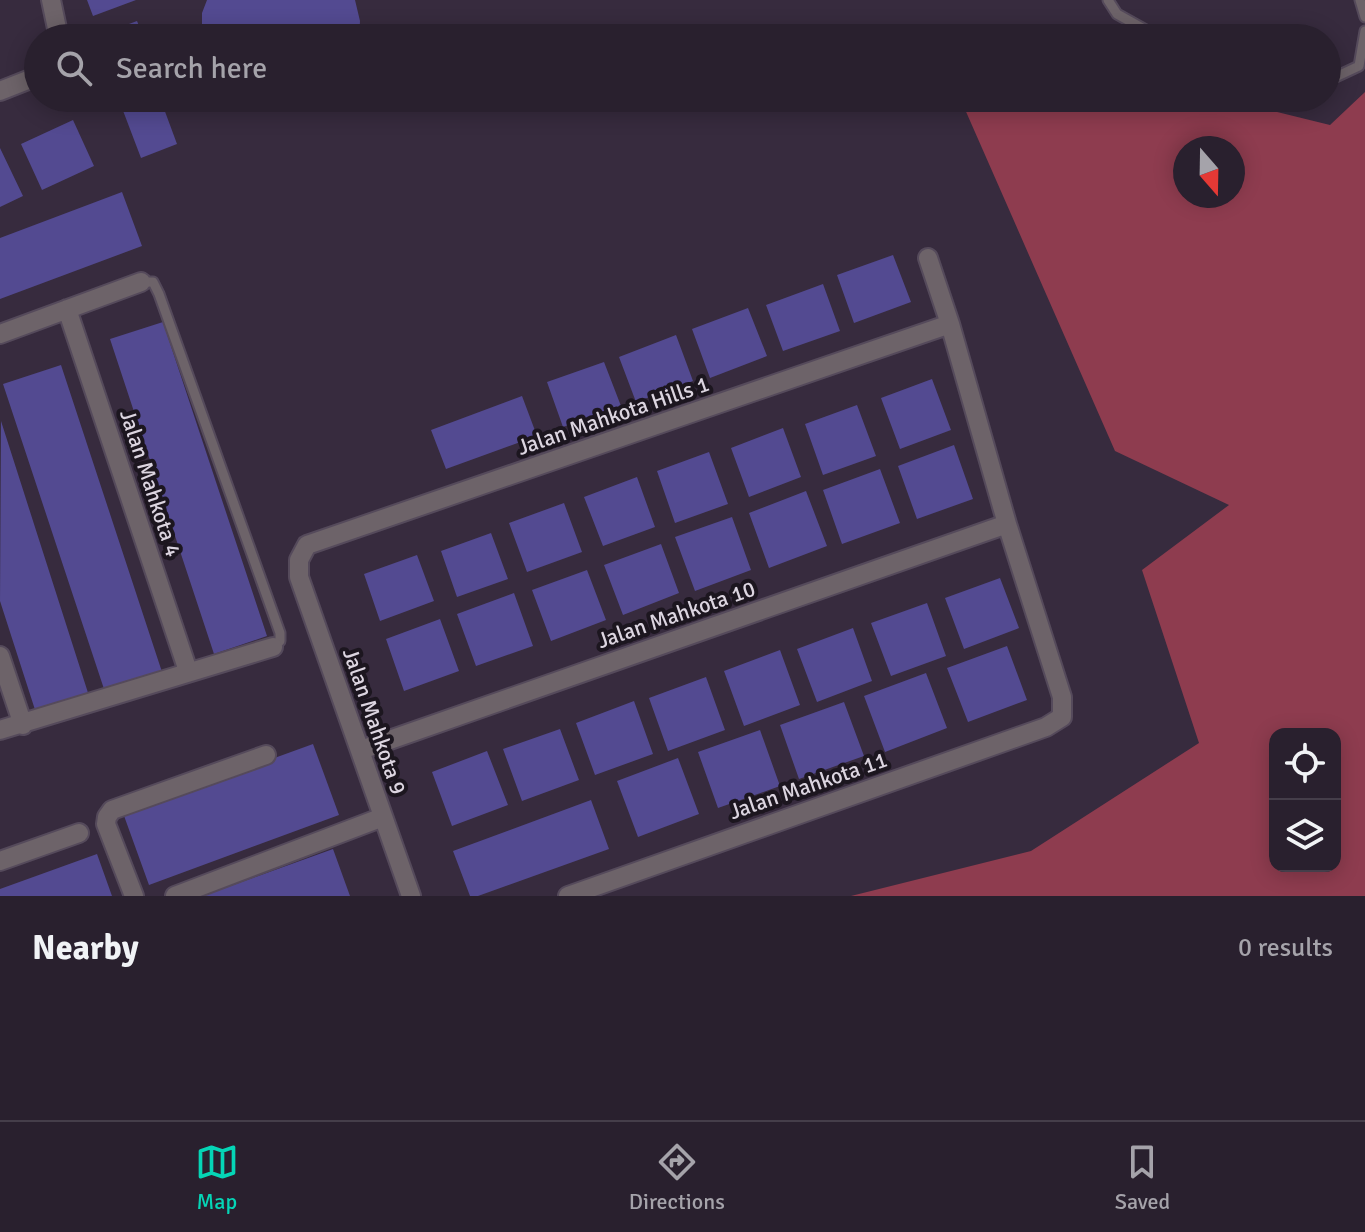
<!DOCTYPE html>
<style>
body{margin:0;font-family:Signika,sans-serif;background:#352d3a;color:#f1f3f6}
.controls{position:absolute;right:24px;bottom:24px;display:grid;overflow:hidden;border-radius:16px;box-shadow:0 4px 20px #0003}
.controls button{width:72px;height:72px;display:grid;place-items:center;padding:0;border:0;border-bottom:2px solid #453e4a;background:#29202e;color:#f1f3f6;font:40px sans-serif}
.compass{position:absolute;left:1173px;top:136px;width:72px;height:72px;border-radius:50%;background:#29202e;box-shadow:0 4px 20px #0003;rotate:160deg}
.list{margin:0;padding:0;list-style:none}
h2{display:flex;justify-content:space-between;align-items:center;height:104px;margin:0;padding:0 32px;font-size:34px}
h2 small{font-size:26px;font-weight:400;color:#a5a3aa}
.icon{flex:none;width:44px;height:44px;fill:none;stroke:currentColor;stroke-width:2;stroke-linecap:round;stroke-linejoin:round}
.map{position:relative;flex:none;width:1365px;height:896px;overflow:hidden}
.search{position:absolute;background:#29202e;box-shadow:0 4px 20px #0003;left:24px;right:24px;top:24px;height:88px;display:flex;align-items:center;gap:20px;box-sizing:border-box;padding:0 28px;border-radius:44px;color:#a5a3aa;font-size:30px}
.sheet{height:224px;background:#29202e}
nav{display:flex;justify-content:space-around;align-items:center;box-sizing:border-box;height:112px;border-top:2px solid #453e4a;background:#29202e;font-size:22px;color:#a5a3aa}
nav a{display:grid;justify-items:center;gap:4px}
nav .on{color:#05d5b6}
.map>svg:first-child{display:block}
.forest{fill:#8e3c4f;fill-rule:evenodd}
.building{fill:#534a91}
.lines{fill:none;stroke-linecap:round;stroke-linejoin:round}
.service-casing{stroke:#554a5b;stroke-width:13}
.minor-casing{stroke:#554a5b;stroke-width:22}
.service{stroke:#6d6369;stroke-width:9}
.minor{stroke:#6d6369;stroke-width:18}
.labels{text-anchor:middle;stroke-width:8;stroke-linejoin:round;paint-order:stroke}
.street-label{font-size:22px;fill:#dcd5e0;stroke:#1c161f}
</style>
<div class="map">
<svg width="1365" height="896" viewBox="0 0 1365 896">
<rect width="100%" height="100%" fill="#372b3e"/>
<path class="forest" d="M 1365,92 L 1365,896 L 851,896 L 1031,851 L 1199,743 L 1142,570 L 1229,505 L 1115,451 L 960,98 L 1220,98 L 1330,125 ZM 1185,148 L 1233,148 L 1233,196 L 1185,196 ZM 1275,734 L 1335,734 L 1335,866 L 1275,866 Z"/>
<path class="building" d="M 87,0 L 136,0 L 93,16 Z
M 207,0 L 355,0 L 360,21 L 359,38 L 202,38 L 202,13 Z
M 137,21 L 144,38 L 98,38 L 97,36 Z
M 149,98 L 160,98 L 177,144 L 141,158 L 122,108 Z
M 244,98 L 314,98 L 303,103 L 276,107 Z
M 73,120 L 94,166 L 42,190 L 21,144 Z
M 0,148 L 23,196 L 0,207 Z
M 122,192 L 142,246 L 0,299 L 0,238 Z
M 893,255 L 911,302 L 854,323 L 837,275 Z
M 823,284 L 840,331 L 783,351 L 766,305 Z
M 748,308 L 767,356 L 710,378 L 692,329 Z
M 163,322 L 267,636 L 214,654 L 110,339 Z
M 676,335 L 693,381 L 636,402 L 619,357 Z
M 604,362 L 621,406 L 563,427 L 547,382 Z
M 61,365 L 163,675 L 106,695 L 3,384 Z
M 932,379 L 951,430 L 900,449 L 881,398 Z
M 522,396 L 537,436 L 446,469 L 431,430 Z
M 857,405 L 876,456 L 823,475 L 805,424 Z
M 1,421 L 90,699 L 37,716 L 0,601 Z
M 783,428 L 801,477 L 749,497 L 731,448 Z
M 954,445 L 973,499 L 917,519 L 898,466 Z
M 709,452 L 728,504 L 675,523 L 657,471 Z
M 880,469 L 900,523 L 842,544 L 823,490 Z
M 637,477 L 655,527 L 603,546 L 584,497 Z
M 806,491 L 827,546 L 769,568 L 749,513 Z
M 564,503 L 582,552 L 527,572 L 509,523 Z
M 732,517 L 751,570 L 695,591 L 675,537 Z
M 491,533 L 508,579 L 457,597 L 441,551 Z
M 661,544 L 679,593 L 623,615 L 604,565 Z
M 417,555 L 434,601 L 380,621 L 364,574 Z
M 587,570 L 606,620 L 551,641 L 532,590 Z
M 1000,578 L 1019,628 L 964,649 L 945,598 Z
M 514,593 L 533,646 L 476,666 L 457,614 Z
M 927,603 L 946,656 L 891,676 L 871,623 Z
M 440,619 L 459,671 L 404,691 L 386,639 Z
M 853,628 L 872,681 L 817,702 L 797,649 Z
M 1007,646 L 1027,700 L 968,722 L 947,668 Z
M 780,650 L 800,705 L 744,726 L 724,671 Z
M 926,673 L 947,728 L 885,752 L 864,696 Z
M 706,677 L 725,730 L 668,751 L 649,698 Z
M 634,701 L 653,754 L 595,775 L 576,723 Z
M 844,702 L 864,756 L 799,779 L 780,725 Z
M 560,729 L 579,780 L 522,801 L 503,749 Z
M 760,730 L 780,786 L 718,808 L 698,752 Z
M 313,744 L 339,815 L 149,885 L 123,813 Z
M 487,751 L 508,805 L 452,826 L 432,772 Z
M 678,758 L 699,814 L 638,837 L 617,781 Z
M 591,800 L 609,849 L 478,896 L 470,896 L 453,851 Z
M 333,849 L 350,896 L 203,896 Z
M 97,854 L 112,896 L 0,896 L 0,889 Z"/>
<g class="lines">
<g class="service-casing">
<path id="service" d="M 1108,0 L 1117,14 L 1160,38
M 1360,0 L 1365,17
M 1327,81 L 1359,66 L 1365,31
M 141,282 L 153,282 L 159,294 L 280,633 L 280,641 L 273,647"/>
</g>
<g class="minor-casing">
<path id="minor" d="M 51,0 L 59,38
M 0,91 L 38,76
M 67,309 L 188,671
M 0,334 L 141,282
M 0,656 L 23,725
M 0,730 L 273,647
M 361,750 L 1007,524
M 0,861 L 79,833
M 134,896 L 106,824 L 107,817 L 112,810 L 266,755
M 175,896 L 383,817
M 411,896 L 299,577 L 299,560 L 307,545 L 950,324
M 568,896 L 1046,727 L 1062,717 L 1062,697 L 1007,524 L 950,324 L 928,258"/>
</g>
<use href="#service" class="service"/>
<use href="#minor" class="minor"/>
</g>
<g class="labels">
<g class="street-label">
<text transform="translate(613 415) rotate(-19)" y="8">Jalan Mahkota Hills 1</text>
<text transform="translate(151 483) rotate(72)" y="8">Jalan Mahkota 4</text>
<text transform="translate(676 614) rotate(-19)" y="8">Jalan Mahkota 10</text>
<text transform="translate(375 721) rotate(71)" y="8">Jalan Mahkota 9</text>
<text transform="translate(808 785) rotate(-19)" y="8">Jalan Mahkota 11</text>
</g>
</g>
</svg>
<div class="controls">
<button><svg class="icon" aria-label="locate" viewBox="0 0 24 24"><circle cx="12" cy="12" r="6"/><path d="M12 2v4M12 18v4M2 12h4M18 12h4"/></svg></button>
<button><svg class="icon" aria-label="layers" viewBox="0 0 24 24"><path d="M12 4l9 5-9 5-9-5zM3 14l9 5 9-5"/></svg></button>
</div>
<svg class="compass" viewBox="-18 -18 36 36"><path d="M0-13l5 13h-10z" fill="#e53935"/><path d="M0 13l5-13h-10z" fill="#a5a3aa"/></svg>
<div class="search"><svg class="icon" aria-label="search" viewBox="0 0 24 24"><circle cx="10" cy="10" r="6"/><path d="M15 15l6 6"/></svg>Search here</div>
</div>
<section class="sheet">
<h2>Nearby<small>0 results</small></h2>
<ul class="list">
</ul>
</section>
<nav>
<a class="on"><svg class="icon" aria-label="map" viewBox="0 0 24 24"><path d="M3 6l6-2 6 2 6-2v14l-6 2-6-2-6 2zM9 4v14M15 6v14"/></svg>Map</a>
<a><svg class="icon" aria-label="directions" viewBox="0 0 24 24"><path d="M12 3l9 9-9 9-9-9zM9 14v-3h6M13 9l2 2-2 2"/></svg>Directions</a>
<a><svg class="icon" aria-label="saved" viewBox="0 0 24 24"><path d="M7 4h10v16l-5-4-5 4z"/></svg>Saved</a>
</nav>
